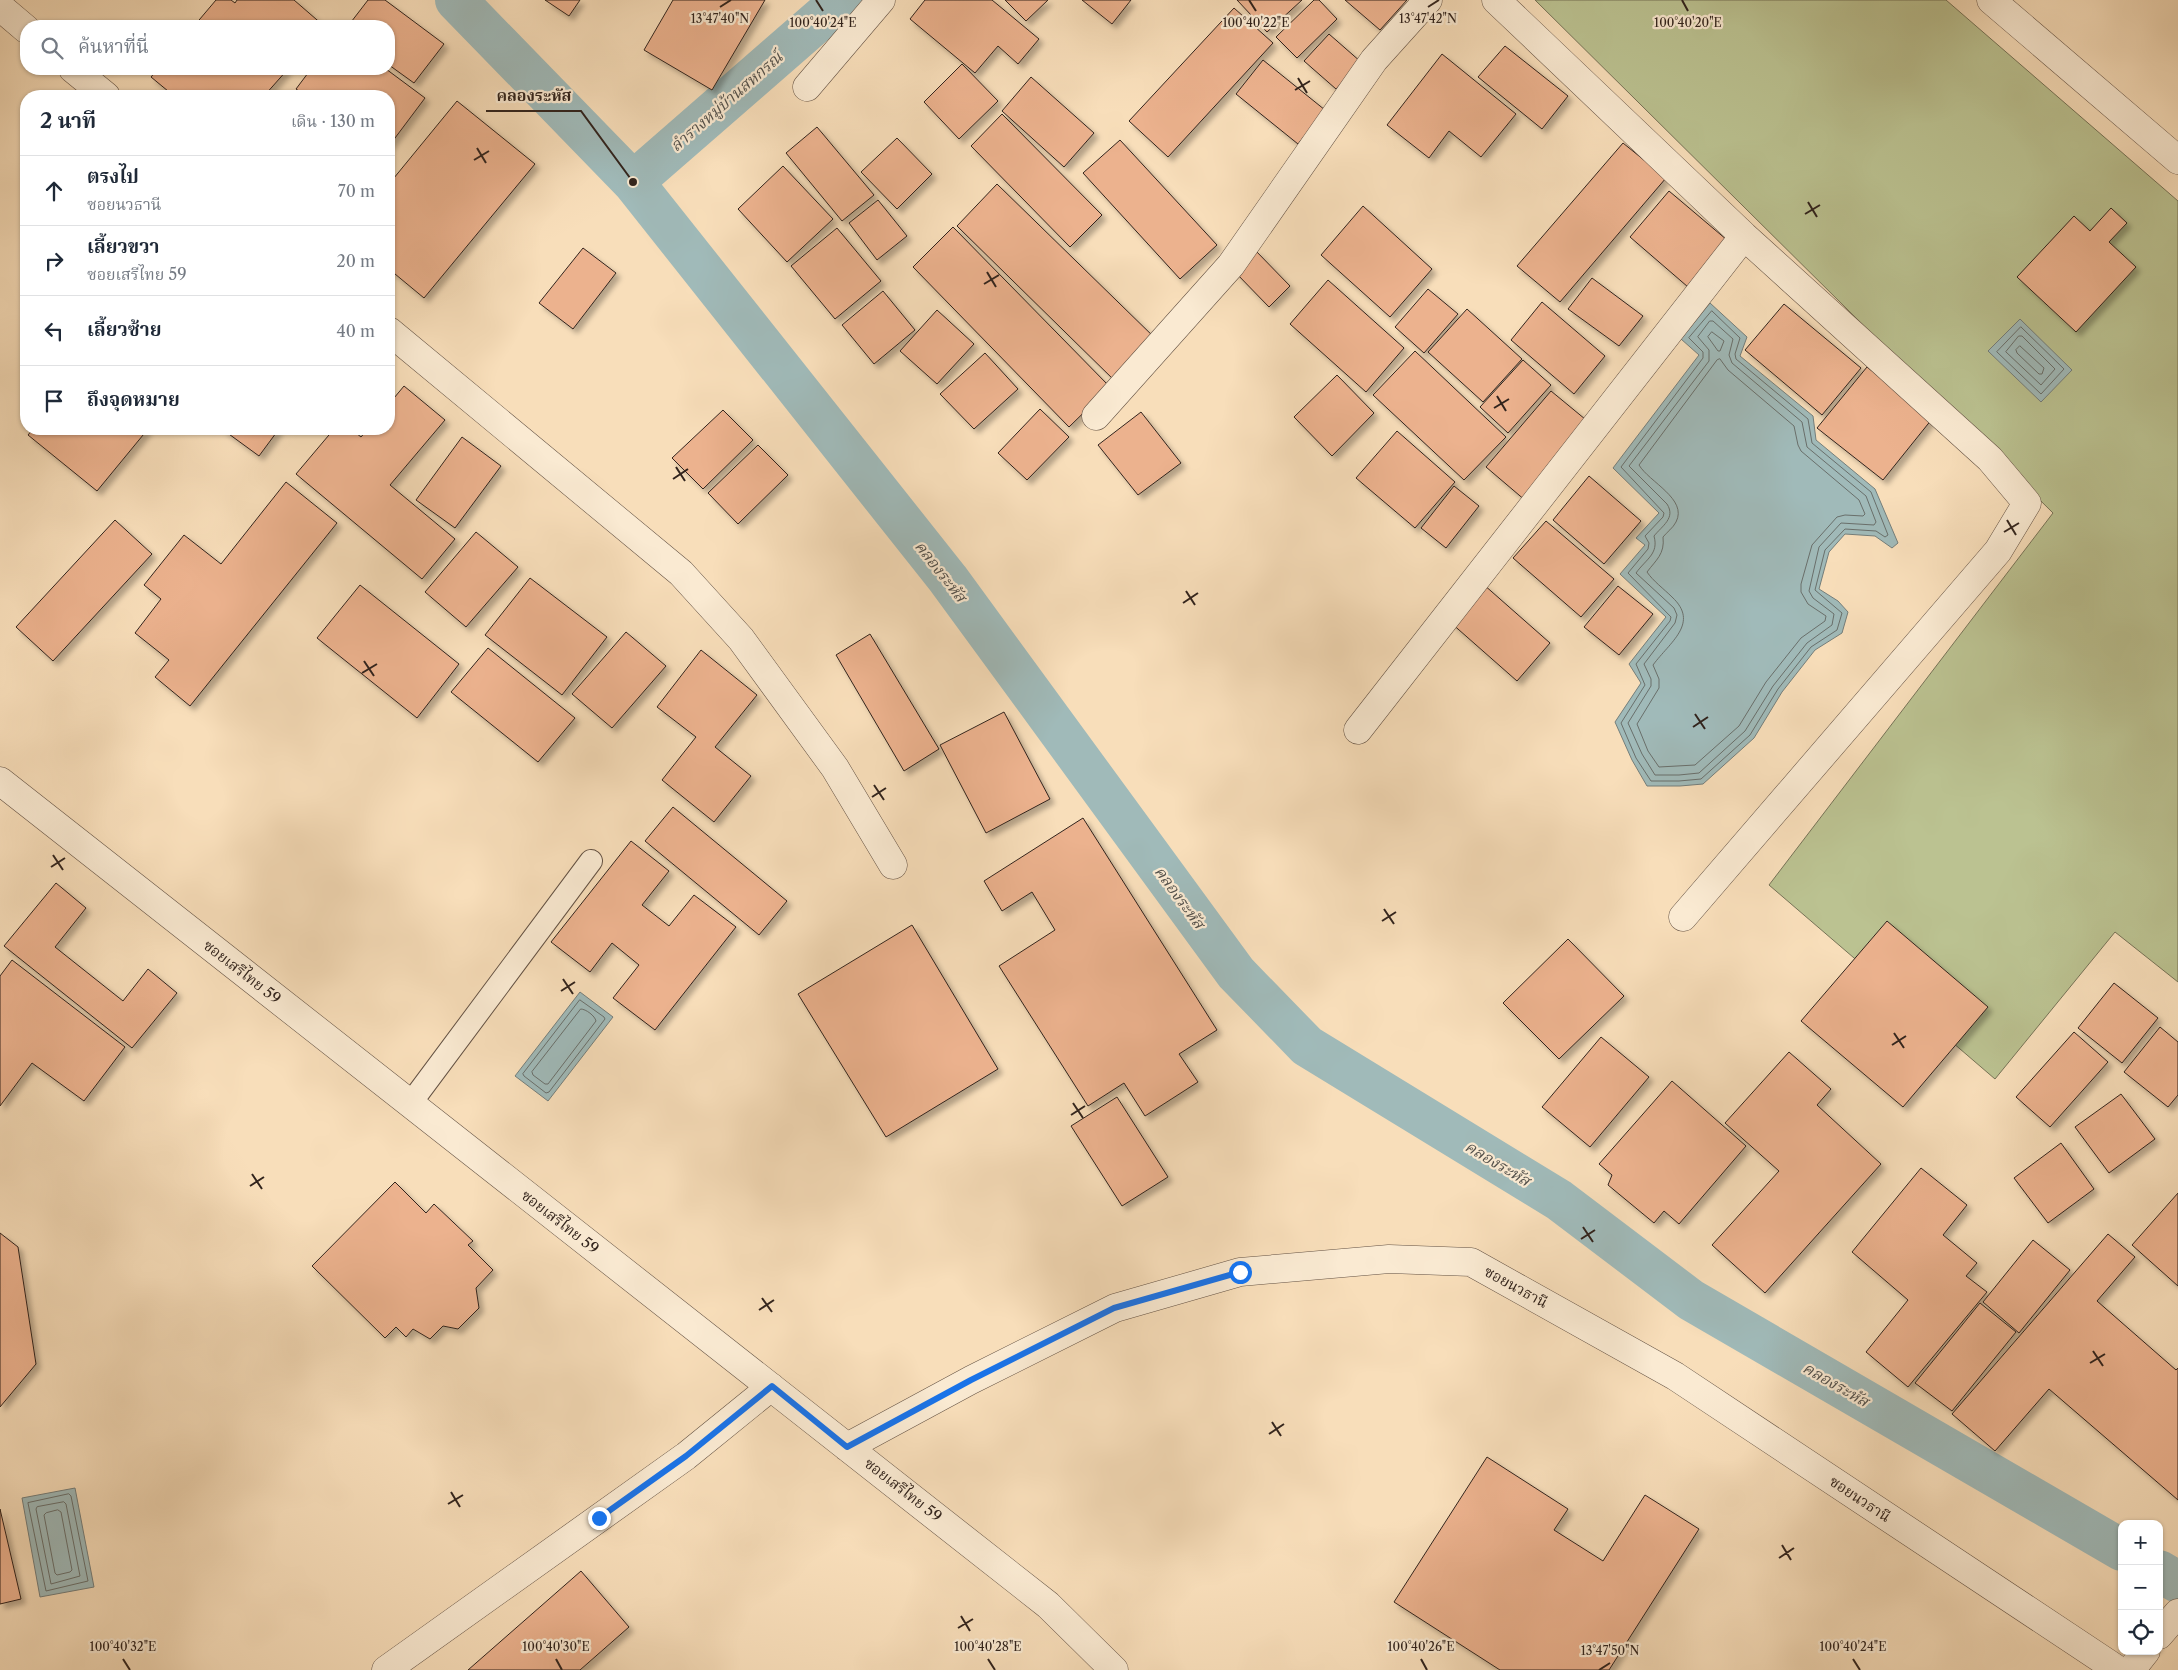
<!DOCTYPE html>
<html lang="th">
<meta charset="utf-8">
<style>
body{margin:0;font-family:"Libre Caslon Text","Noto Serif Thai",serif;background:#f2f2f3;color:#1f2937}
.controls{position:absolute;right:15px;bottom:15px;display:grid;overflow:hidden;border-radius:10px;box-shadow:0 1px 4px #0004}
.controls button{width:45px;height:45px;display:grid;place-items:center;padding:0;border:0;border-bottom:1px solid #e0e1e3;background:#fff;color:#1f2937;font:25px sans-serif}
.stop{position:absolute;width:15px;height:15px;margin:-11px;border:4px solid #1a73e8;border-radius:50%;background:#fff}
.stop.end{background:#1a73e8;border-color:#fff;box-shadow:0 1px 5px #0008}
.list{margin:0;padding:0;list-style:none}
h2{display:flex;justify-content:space-between;align-items:center;height:65px;margin:0;padding:0 20px;font-size:21px}
h2 small{font-size:16px;font-weight:400;color:#747a83}
.list li{display:grid;grid-template-columns:32px 1fr auto;gap:15px;align-items:center;box-sizing:border-box;height:70px;padding:0 20px;border-top:1px solid #e0e1e3}
.list b{display:block;font-size:19px;white-space:nowrap}
.list p{margin:0;font-size:16px;white-space:nowrap;color:#747a83}
.list em{font-size:16px;font-style:normal;color:#747a83}
.icon{flex:none;width:28px;height:28px;fill:none;stroke:currentColor;stroke-width:2;stroke-linecap:round;stroke-linejoin:round}
.map{position:relative;flex:none;width:2178px;height:1670px;overflow:hidden}
.search{position:absolute;background:#fff;box-shadow:0 1px 4px #0004;left:20px;top:20px;width:375px;height:55px;display:flex;align-items:center;gap:12px;box-sizing:border-box;padding:0 18px;border-radius:20px;color:#747a83;font-size:19px}
.panel{position:absolute;background:#fff;box-shadow:0 1px 4px #0004;left:20px;top:90px;width:375px;height:345px;border-radius:20px}
.map>svg:first-child{display:block}
.green{fill:#bbc291;stroke:#767357}
.water{fill:#a0bab9;stroke:#747e7b}
.lines{fill:none;stroke-linecap:round;stroke-linejoin:round}
.shore{stroke:#696f6b;stroke-width:1}
.canal{stroke:#a0bab9;stroke-width:42}
.building{fill:#ecb28e;stroke:#32241d;filter:url(#shadow)}
.lane-casing{stroke:#645244;stroke-width:24}
.street-casing{stroke:#645244;stroke-width:29}
.lane{stroke:#faead2;stroke-width:22}
.street{stroke:#faead2;stroke-width:28}
.route{stroke:#1a73e8;stroke-width:6}
.ticks{fill:none;stroke:#32241d;stroke-width:2}
.labels{text-anchor:middle;stroke-width:4.5;stroke-linejoin:round;paint-order:stroke}
.street-label{font-size:15px;fill:#32241d;stroke:#faead2}
.water-label{font-size:16px;font-style:italic;fill:#53514c;stroke:#faead2}
.ticks-label{font-size:12px;text-anchor:middle;fill:#32241d;stroke:#faead2;stroke-width:4.5;stroke-linejoin:round;paint-order:stroke}
.leader{fill:none;stroke:#32241d;stroke-width:2}
.callout-dot{fill:#32241d;stroke:#faead2;stroke-width:2}
.callout-label{font-size:16px;text-anchor:middle;font-weight:bold;fill:#32241d;stroke:#faead2;stroke-width:4.5;stroke-linejoin:round;paint-order:stroke}
</style>
<div class="map">
<svg width="2178" height="1670" viewBox="0 0 2178 1670">
<defs>
<filter id="shadow"><feDropShadow dx="4.5" dy="4.5" stdDeviation="2.5" flood-color="#0004"/></filter>
</defs>
<rect width="100%" height="100%" fill="#f8deba"/>
<filter id="stains"><feTurbulence type="fractalNoise" baseFrequency=".004" numOctaves="4"/><feColorMatrix values="0 0 0 0 .2 0 0 0 0 .09 0 0 0 0 .02 0 0 0 .5 -.17"/></filter>
<radialGradient id="worn" r=".72"><stop offset=".6" stop-color="#630" stop-opacity="0"/><stop offset="1" stop-color="#630" stop-opacity=".3"/></radialGradient>
<path class="green" d="M 1535,0 L 1946,0 L 2178,201 L 2178,982 L 2115,932 L 1995,1079 L 1769,885 L 2053,513 Z"/>
<path class="water" d="M 1710,303 L 1747,337 L 1740,356 L 1813,416 L 1816,440 L 1875,489 L 1898,543 L 1892,548 L 1875,536 L 1845,534 L 1829,552 L 1819,589 L 1838,601 L 1848,612 L 1842,633 L 1815,650 L 1782,692 L 1754,738 L 1703,784 L 1680,786 L 1647,786 L 1632,760 L 1615,722 L 1641,683 L 1629,664 L 1666,617 L 1620,574 L 1645,545 L 1636,538 L 1659,513 L 1613,468 L 1699,355 L 1681,339 Z
M 2020,319 L 2072,370 L 2041,402 L 1988,351 Z
M 580,992 L 613,1017 L 548,1101 L 515,1076 Z
M 75,1488 L 94,1587 L 40,1597 L 22,1498 Z"/>
<g class="lines">
<path class="shore" d="M 1712,311 L 1740,338 L 1735,354 L 1736,359 L 1808,419 L 1812,443 L 1871,492 L 1888,535 L 1885,537 L 1876,531 L 1845,529 L 1825,550 L 1815,590 L 1842,613 L 1837,630 L 1811,647 L 1778,689 L 1750,735 L 1701,779 L 1679,781 L 1651,781 L 1636,758 L 1621,723 L 1645,685 L 1636,664 L 1670,621 L 1671,617 L 1628,573 L 1648,549 L 1649,543 L 1645,536 L 1663,517 L 1664,513 L 1621,467 L 1703,358 L 1703,352 L 1689,338 Z
M 1710,321 L 1713,321 L 1733,339 L 1729,355 L 1732,363 L 1802,422 L 1807,447 L 1866,496 L 1876,522 L 1874,525 L 1841,523 L 1819,547 L 1809,591 L 1813,598 L 1834,614 L 1832,625 L 1807,643 L 1773,686 L 1745,731 L 1699,773 L 1679,775 L 1655,775 L 1642,754 L 1628,723 L 1651,686 L 1651,679 L 1644,664 L 1675,623 L 1677,615 L 1674,608 L 1636,573 C 1646,559 1659,554 1654,536 C 1662,526 1676,518 1667,504 L 1629,466 L 1709,361 L 1709,350 L 1698,337 Z
M 2021,327 L 2064,369 L 2041,394 L 1997,352 Z
M 1712,332 L 1724,341 L 1720,351 L 1718,351 L 1708,337 Z
M 2019,336 L 2022,336 L 2055,369 L 2041,385 L 2006,352 Z
M 2020,346 L 2044,368 L 2042,374 L 2039,374 L 2017,353 L 2016,350 Z
M 1720,359 L 1728,370 L 1794,426 L 1798,445 L 1801,451 L 1859,500 L 1865,514 L 1863,516 L 1845,515 L 1837,517 L 1812,545 L 1801,584 L 1801,592 L 1808,604 L 1826,616 L 1825,621 L 1801,638 L 1766,682 L 1739,726 L 1695,765 L 1659,767 L 1648,751 L 1637,724 L 1659,688 L 1659,679 L 1653,665 C 1670,642 1700,623 1672,597 C 1664,589 1653,581 1647,572 C 1656,560 1665,554 1663,537 C 1667,532 1673,528 1676,522 C 1688,499 1649,482 1639,465 L 1717,360 Z
M 580,1000 L 604,1017 L 605,1019 L 549,1092 L 546,1093 L 524,1076 L 523,1074 Z
M 581,1009 C 586,1009 595,1016 596,1021 L 548,1084 L 545,1084 L 533,1075 L 532,1072 Z
M 69,1494 L 71,1496 L 88,1581 L 46,1591 L 28,1503 Z
M 64,1502 L 66,1504 L 80,1576 L 51,1584 L 36,1509 L 37,1507 Z
M 58,1510 L 61,1512 L 72,1570 L 70,1572 L 57,1575 L 55,1573 L 44,1515 L 46,1513 Z"/>
<path class="canal" d="M 456,0 L 633,182 L 948,579 L 1236,973 L 1307,1046 L 1559,1200 L 1691,1300 L 2122,1550
M 633,182 L 842,0
M 2159,1571 L 2178,1582"/>
</g>
<path class="building" d="M 216,0 L 231,0 L 235,3 L 237,0 L 294,0 L 324,26 L 194,26 Z
M 368,0 L 385,0 L 444,44 L 414,83 L 389,65 L 389,26 L 348,26 Z
M 545,0 L 580,0 L 569,16 Z
M 673,0 L 765,0 L 712,90 L 644,50 Z
M 925,0 L 992,0 L 1039,39 L 1018,64 L 998,46 L 975,73 L 910,19 Z
M 1005,0 L 1048,0 L 1026,21 Z
M 1082,0 L 1131,0 L 1112,24 Z
M 1237,0 L 1302,0 L 1267,32 Z
M 1314,0 L 1319,0 L 1337,19 L 1297,58 L 1276,37 Z
M 1345,0 L 1407,0 L 1380,30 Z
M 1234,8 L 1273,43 L 1168,157 L 1129,121 Z
M 1329,34 L 1361,62 L 1336,89 L 1304,61 Z
M 1505,46 L 1568,96 L 1542,129 L 1478,77 Z
M 1442,54 L 1516,114 L 1481,157 L 1449,131 L 1429,158 L 1387,125 Z
M 1263,60 L 1325,110 L 1298,144 L 1236,94 Z
M 962,64 L 998,101 L 959,139 L 924,102 Z
M 158,69 L 288,69 L 264,96 L 174,96 L 151,77 Z
M 311,69 L 386,69 L 425,98 L 389,146 L 389,96 L 306,96 L 296,89 Z
M 1031,77 L 1094,133 L 1064,167 L 1002,111 Z
M 457,101 L 535,164 L 424,298 L 389,269 L 389,184 Z
M 1002,114 L 1102,215 L 1070,247 L 971,146 Z
M 817,127 L 874,195 L 842,221 L 786,153 Z
M 897,138 L 932,174 L 897,209 L 861,172 Z
M 1120,140 L 1217,245 L 1180,279 L 1083,173 Z
M 1623,143 L 1666,178 L 1560,302 L 1517,266 Z
M 783,166 L 833,219 L 787,262 L 738,209 Z
M 997,184 L 1158,341 L 1117,383 L 957,226 Z
M 1669,191 L 1727,240 L 1688,287 L 1630,237 Z
M 878,200 L 907,236 L 877,260 L 849,223 Z
M 1363,206 L 1432,269 L 1390,317 L 1321,255 Z
M 2111,208 L 2127,223 L 2109,242 L 2136,267 L 2076,332 L 2017,277 L 2074,216 L 2090,231 Z
M 953,227 L 1110,387 L 1069,427 L 913,267 Z
M 837,228 L 881,281 L 835,319 L 791,266 Z
M 583,248 L 616,273 L 573,329 L 539,303 Z
M 1255,250 L 1290,286 L 1269,307 L 1234,271 Z
M 1592,278 L 1643,316 L 1619,346 L 1568,309 Z
M 1328,280 L 1404,348 L 1366,392 L 1290,324 Z
M 1428,289 L 1458,314 L 1424,353 L 1395,327 Z
M 883,291 L 915,330 L 874,364 L 842,325 Z
M 1542,302 L 1605,356 L 1574,394 L 1511,340 Z
M 1784,304 L 1861,368 L 1822,415 L 1745,350 Z
M 1467,309 L 1522,359 L 1483,402 L 1428,352 Z
M 937,310 L 974,344 L 937,384 L 900,351 Z
M 1415,351 L 1506,437 L 1464,480 L 1373,395 Z
M 985,353 L 1018,389 L 974,429 L 940,394 Z
M 1523,360 L 1551,385 L 1508,433 L 1480,407 Z
M 1867,367 L 1932,419 L 1883,480 L 1817,428 Z
M 1337,375 L 1374,413 L 1332,456 L 1294,417 Z
M 404,386 L 445,420 L 390,485 L 455,539 L 422,579 L 296,474 L 334,429 L 351,429 L 361,437 L 368,429 L 389,429 L 389,404 Z
M 1551,391 L 1591,424 L 1526,501 L 1486,467 Z
M 1040,409 L 1069,437 L 1027,480 L 998,453 Z
M 723,410 L 753,440 L 703,489 L 672,458 Z
M 1141,412 L 1181,463 L 1138,495 L 1098,445 Z
M 33,429 L 148,429 L 97,491 L 28,435 Z
M 222,429 L 279,429 L 259,456 Z
M 1397,431 L 1455,482 L 1415,528 L 1356,478 Z
M 462,437 L 501,466 L 455,528 L 416,500 Z
M 758,445 L 788,475 L 738,524 L 708,493 Z
M 1589,476 L 1641,521 L 1604,564 L 1553,520 Z
M 286,482 L 337,523 L 190,706 L 155,677 L 169,660 L 135,633 L 161,599 L 144,585 L 184,535 L 221,564 Z
M 1454,486 L 1479,506 L 1446,548 L 1421,528 Z
M 115,520 L 152,554 L 53,661 L 16,627 Z
M 1546,521 L 1614,579 L 1581,617 L 1513,558 Z
M 476,532 L 518,567 L 466,627 L 425,592 Z
M 530,578 L 607,637 L 562,695 L 485,635 Z
M 1483,584 L 1550,643 L 1517,681 L 1450,622 Z
M 360,585 L 459,664 L 417,718 L 317,638 Z
M 1618,586 L 1653,614 L 1619,655 L 1584,627 Z
M 626,632 L 666,666 L 612,728 L 572,694 Z
M 870,634 L 939,749 L 904,771 L 836,655 Z
M 488,648 L 575,718 L 538,762 L 451,692 Z
M 701,650 L 757,695 L 715,747 L 751,776 L 714,822 L 662,780 L 696,737 L 657,707 Z
M 1004,712 L 1050,799 L 986,833 L 940,745 Z
M 673,807 L 787,901 L 759,935 L 645,841 Z
M 1083,818 L 1217,1030 L 1179,1054 L 1198,1082 L 1145,1116 L 1124,1083 L 1088,1106 L 999,966 L 1055,930 L 1032,892 L 1002,911 L 984,881 Z
M 631,841 L 669,871 L 642,905 L 669,926 L 694,895 L 736,927 L 655,1030 L 613,998 L 639,965 L 612,943 L 590,972 L 551,942 Z
M 56,883 L 86,908 L 55,947 L 123,1001 L 148,969 L 177,993 L 132,1048 L 4,946 Z
M 1887,921 L 1988,1007 L 1903,1107 L 1801,1021 Z
M 912,925 L 998,1069 L 886,1137 L 798,994 Z
M 1568,939 L 1624,996 L 1559,1059 L 1503,1003 Z
M 12,960 L 125,1047 L 84,1101 L 32,1063 L 0,1106 L 0,976 Z
M 2114,983 L 2158,1018 L 2122,1063 L 2078,1028 Z
M 2160,1027 L 2178,1042 L 2178,1095 L 2168,1107 L 2124,1072 Z
M 2074,1032 L 2108,1062 L 2050,1127 L 2016,1097 Z
M 1601,1037 L 1649,1077 L 1590,1147 L 1542,1107 Z
M 1789,1052 L 1831,1089 L 1817,1105 L 1881,1164 L 1765,1293 L 1712,1245 L 1779,1171 L 1725,1123 Z
M 1672,1081 L 1746,1146 L 1679,1224 L 1664,1211 L 1654,1223 L 1608,1185 L 1612,1175 L 1599,1164 Z
M 2121,1094 L 2155,1139 L 2109,1173 L 2075,1127 Z
M 1117,1097 L 1168,1177 L 1122,1206 L 1071,1126 Z
M 2061,1143 L 2094,1189 L 2048,1223 L 2014,1178 Z
M 1921,1168 L 1967,1205 L 1943,1235 L 1977,1263 L 1966,1276 L 1987,1292 L 1908,1387 L 1866,1352 L 1908,1300 L 1852,1252 Z
M 395,1182 L 426,1213 L 434,1204 L 473,1241 L 468,1245 L 493,1270 L 476,1288 L 479,1308 L 458,1329 L 443,1326 L 430,1339 L 413,1329 L 406,1337 L 396,1327 L 385,1338 L 312,1266 Z
M 2178,1193 L 2178,1286 L 2132,1245 Z
M 0,1233 L 18,1247 L 36,1364 L 0,1407 Z
M 2108,1234 L 2135,1257 L 2097,1301 L 2176,1370 L 2178,1368 L 2178,1500 L 2049,1389 L 1995,1451 L 1952,1414 Z
M 2033,1240 L 2070,1270 L 2019,1333 L 1983,1302 Z
M 1980,1303 L 2016,1332 L 1952,1411 L 1915,1383 Z
M 1487,1457 L 1568,1509 L 1554,1530 L 1603,1561 L 1645,1495 L 1699,1529 L 1609,1670 L 1500,1670 L 1394,1602 Z
M 0,1509 L 21,1599 L 0,1604 Z
M 581,1571 L 629,1627 L 580,1670 L 468,1670 Z"/>
<g class="lines">
<g class="lane-casing">
<path id="lane" d="M 410,1104 L 591,861"/>
</g>
<g class="street-casing">
<path id="street" d="M 1496,0 L 1744,236 L 1990,459 L 2027,503 L 1998,551 L 1683,917
M 1991,0 L 2178,160
M 0,7 L 26,29
M 73,69 L 106,96
M 807,87 L 881,0
M 389,331 L 681,573 L 741,639 L 835,768 L 893,865
M 1096,416 L 1231,265 L 1374,60 L 1428,0
M 1358,730 L 1744,236
M 0,781 L 1048,1605 L 1114,1670
M 847,1447 L 971,1380 L 1115,1308 L 1240,1272 L 1389,1259 L 1471,1262 L 1675,1376 L 2118,1670
M 2159,1635 L 2178,1613
M 386,1670 L 686,1456 L 771,1387
M 2131,1670 L 2146,1651"/>
</g>
<use href="#lane" class="lane"/>
<use href="#street" class="street"/>
</g>
<g class="lines">
<path class="route" d="M 599,1518 L 686,1456 L 772,1386 L 847,1447 L 971,1380 L 1114,1308 L 1240,1272"/>
</g>
<path class="ticks" d="M 816,0 L 823,11M 1249,0 L 1256,11M 1682,0 L 1688,11M 720,7 L 731,0M 1428,7 L 1439,0M 1298,78 L 1307,93M 1295,90 L 1310,81M 477,148 L 486,163M 474,160 L 489,151M 1808,202 L 1817,217M 1805,214 L 1820,205M 987,272 L 996,287M 984,284 L 999,275M 1497,396 L 1506,411M 1494,408 L 1509,399M 676,467 L 685,481M 673,479 L 688,469M 2007,520 L 2016,535M 2004,532 L 2019,523M 1186,591 L 1195,605M 1183,603 L 1198,593M 364,661 L 374,676M 362,673 L 377,664M 1695,714 L 1705,729M 1693,727 L 1708,717M 874,785 L 884,800M 872,797 L 886,788M 53,855 L 63,870M 51,867 L 65,858M 1384,909 L 1394,924M 1382,921 L 1396,912M 563,979 L 573,994M 561,991 L 575,982M 1894,1033 L 1904,1048M 1892,1045 L 1906,1036M 1073,1103 L 1083,1118M 1071,1115 L 1085,1106M 252,1174 L 262,1189M 250,1186 L 264,1177M 1583,1227 L 1593,1242M 1581,1239 L 1595,1230M 762,1298 L 772,1312M 759,1310 L 774,1300M 2093,1351 L 2103,1366M 2090,1363 L 2105,1354M 1272,1422 L 1281,1436M 1269,1434 L 1284,1424M 451,1492 L 460,1507M 448,1504 L 463,1495M 1782,1545 L 1791,1560M 1779,1558 L 1794,1548M 961,1616 L 970,1631M 958,1628 L 973,1619M 123,1659 L 130,1670M 556,1659 L 562,1670M 988,1659 L 995,1670M 1421,1659 L 1427,1670M 1853,1659 L 1860,1670M 1599,1670 L 1610,1663"/>
<g class="labels">
<g class="street-label">
<text transform="translate(242 972) rotate(38)" y="5">ซอยเสรีไทย 59</text>
<text transform="translate(560 1222) rotate(38)" y="5">ซอยเสรีไทย 59</text>
<text transform="translate(1516 1287) rotate(29)" y="5">ซอยนวธานี</text>
<text transform="translate(903 1490) rotate(38)" y="5">ซอยเสรีไทย 59</text>
<text transform="translate(1860 1499) rotate(34)" y="5">ซอยนวธานี</text>
</g>
<g class="water-label">
<text transform="translate(726 101) rotate(-41)" y="6">ลำรางหมู่บ้านสหกรณ์</text>
<text transform="translate(941 571) rotate(52)" y="6">คลองระหัส</text>
<text transform="translate(1180 897) rotate(54)" y="6">คลองระหัส</text>
<text transform="translate(1498 1163) rotate(31)" y="6">คลองระหัส</text>
<text transform="translate(1836 1384) rotate(30)" y="6">คลองระหัส</text>
</g>
</g>
<g class="ticks-label">
<text x="1428" y="23">13°47'42"N</text>
<text x="720" y="23">13°47'40"N</text>
<text x="823" y="27">100°40'24"E</text>
<text x="1256" y="27">100°40'22"E</text>
<text x="1688" y="27">100°40'20"E</text>
<text x="123" y="1651">100°40'32"E</text>
<text x="556" y="1651">100°40'30"E</text>
<text x="988" y="1651">100°40'28"E</text>
<text x="1421" y="1651">100°40'26"E</text>
<text x="1853" y="1651">100°40'24"E</text>
<text x="1610" y="1655">13°47'50"N</text>
</g>
<path class="leader" d="M633 182L581 111H486"/>
<circle class="callout-dot" cx="633" cy="182" r="5"/>
<g class="callout-label">
<text x="534" y="101">คลองระหัส</text>
</g>
<rect width="100%" height="100%" filter="url(#stains)"/>
<rect width="100%" height="100%" fill="url(#worn)"/>
</svg>
<div class="controls">
<button>+</button>
<button>−</button>
<button><svg class="icon" aria-label="locate" viewBox="0 0 24 24"><circle cx="12" cy="12" r="6"/><path d="M12 2v4M12 18v4M2 12h4M18 12h4"/></svg></button>
</div>
<div class="stop" style="left:1240px;top:1272px"></div>
<div class="stop end" style="left:599px;top:1518px"></div>
<div class="search"><svg class="icon" aria-label="search" viewBox="0 0 24 24"><circle cx="10" cy="10" r="6"/><path d="M15 15l6 6"/></svg>ค้นหาที่นี่</div>
<section class="panel">
<h2>2 นาที<small>เดิน · 130 m</small></h2>
<ul class="list">
<li><svg class="icon" aria-label="ahead" viewBox="0 0 24 24"><path d="M12 20V5M6 11l6-6 6 6"/></svg><div><b>ตรงไป</b><p>ซอยนวธานี</p></div><em>70 m</em></li>
<li><svg class="icon" aria-label="right" viewBox="0 0 24 24"><path d="M7 20v-9h11M14 6l5 5-5 5"/></svg><div><b>เลี้ยวขวา</b><p>ซอยเสรีไทย 59</p></div><em>20 m</em></li>
<li><svg class="icon" aria-label="left" viewBox="0 0 24 24"><path d="M17 20v-9H6M10 6l-5 5 5 5"/></svg><div><b>เลี้ยวซ้าย</b></div><em>40 m</em></li>
<li><svg class="icon" aria-label="arrive" viewBox="0 0 24 24"><path d="M6 21V4h12l-3 4 3 4H6"/></svg><div><b>ถึงจุดหมาย</b></div></li>
</ul>
</section>
</div>
